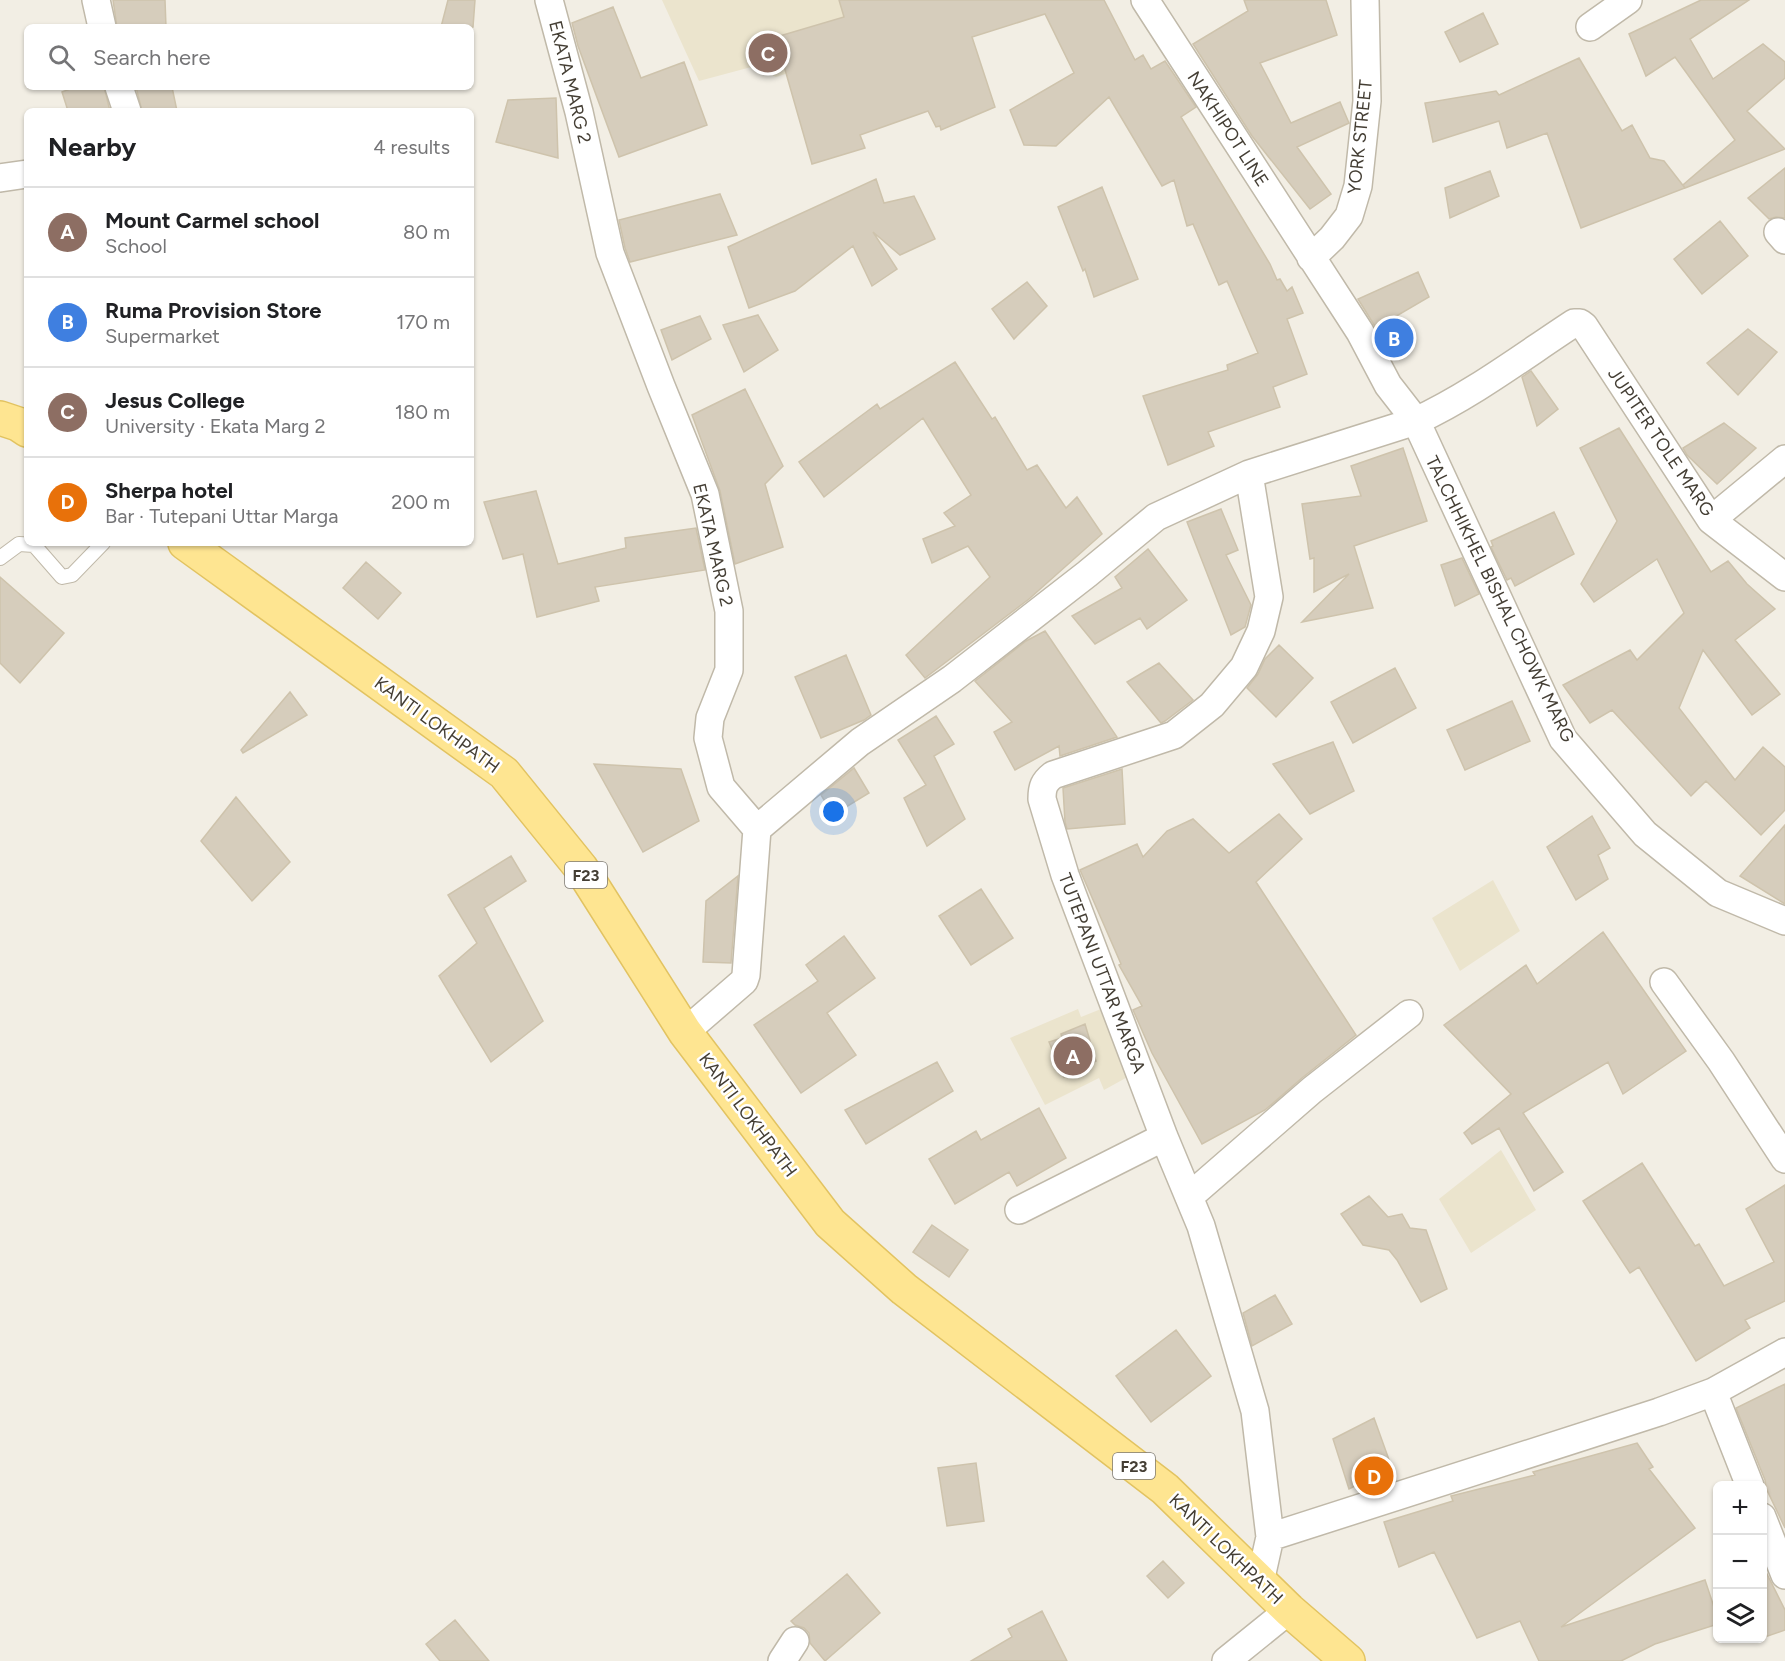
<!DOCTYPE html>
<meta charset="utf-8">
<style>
body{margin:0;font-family:Figtree,sans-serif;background:#f2f2f2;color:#202124}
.controls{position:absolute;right:18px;bottom:18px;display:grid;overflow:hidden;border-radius:9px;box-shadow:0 2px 4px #0004}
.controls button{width:54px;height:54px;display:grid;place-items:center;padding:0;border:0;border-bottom:2px solid #e0e0e0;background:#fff;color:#202124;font:30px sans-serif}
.you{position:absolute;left:834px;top:812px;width:21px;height:21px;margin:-15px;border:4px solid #fff;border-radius:50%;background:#1a73e8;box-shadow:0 0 0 9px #1a73e833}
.badge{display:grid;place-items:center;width:39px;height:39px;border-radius:50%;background:#0b8043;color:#fff;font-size:20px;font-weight:700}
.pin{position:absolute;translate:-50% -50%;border:3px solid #fff;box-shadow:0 2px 6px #0006}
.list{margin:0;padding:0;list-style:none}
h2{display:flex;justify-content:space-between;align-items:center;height:78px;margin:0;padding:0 24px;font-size:26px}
h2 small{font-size:20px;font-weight:400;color:#757577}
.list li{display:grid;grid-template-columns:39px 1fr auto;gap:18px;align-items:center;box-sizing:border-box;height:90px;padding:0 24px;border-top:2px solid #e0e0e0}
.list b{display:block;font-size:22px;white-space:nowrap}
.list p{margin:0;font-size:20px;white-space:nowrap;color:#757577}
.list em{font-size:20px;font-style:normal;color:#757577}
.icon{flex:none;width:33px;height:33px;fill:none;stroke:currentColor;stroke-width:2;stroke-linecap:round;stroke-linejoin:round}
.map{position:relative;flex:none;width:1785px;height:1661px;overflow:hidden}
.search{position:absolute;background:#fff;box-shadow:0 2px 4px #0004;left:24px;top:24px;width:450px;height:66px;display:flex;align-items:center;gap:15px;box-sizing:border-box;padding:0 21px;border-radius:9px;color:#757577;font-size:22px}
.panel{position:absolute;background:#fff;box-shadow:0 2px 4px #0004;left:24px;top:108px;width:450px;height:438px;border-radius:9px}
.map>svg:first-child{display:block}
.education{fill:#ebe4cd}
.building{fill:#d6cdbc;stroke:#cec3ac;stroke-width:1.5}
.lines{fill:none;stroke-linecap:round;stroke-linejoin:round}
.lane-casing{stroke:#c0b9a9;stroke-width:16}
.street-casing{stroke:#c0b9a9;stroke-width:30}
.primary-casing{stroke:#e2c361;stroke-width:36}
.lane{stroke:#fff;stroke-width:14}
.street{stroke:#fff;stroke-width:27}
.primary{stroke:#fee591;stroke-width:33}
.labels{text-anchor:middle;stroke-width:5;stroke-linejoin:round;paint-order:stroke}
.shield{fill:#fff;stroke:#7c7871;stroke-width:1.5}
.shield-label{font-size:16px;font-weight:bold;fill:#443e34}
.street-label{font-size:18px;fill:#443e34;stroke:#fff}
</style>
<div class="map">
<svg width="1785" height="1661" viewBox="0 0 1785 1661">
<rect width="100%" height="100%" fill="#f2eee4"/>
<path class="education" d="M 662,0 L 874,0 L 890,40 L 776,77 L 755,66 L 699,81 Z
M 1493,880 L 1520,931 L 1460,971 L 1432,918 Z
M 1106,1007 L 1133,1074 L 1104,1090 L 1099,1078 L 1045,1105 L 1010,1038 L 1078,1009 L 1081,1017 Z
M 1501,1150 L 1536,1210 L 1471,1253 L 1439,1199 Z"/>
<path class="building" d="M 113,0 L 165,0 L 166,27 L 117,27 Z
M 448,0 L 475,0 L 473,27 L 441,27 Z
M 839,0 L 1104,0 L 1135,60 L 1143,55 L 1151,69 L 1165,61 L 1196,107 L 1181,117 L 1270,264 L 1277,280 L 1280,279 L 1287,291 L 1292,287 L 1303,313 L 1287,319 L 1307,374 L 1273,387 L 1280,407 L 1208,432 L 1214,446 L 1168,465 L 1143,396 L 1228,370 L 1227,365 L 1258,353 L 1227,281 L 1219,285 L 1193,224 L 1187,226 L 1174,180 L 1162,186 L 1109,97 L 1056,146 L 1024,145 L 1010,110 L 1074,73 L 1045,14 L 972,37 L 995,107 L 941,130 L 940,126 L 936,127 L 928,111 L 860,135 L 865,148 L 812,164 L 784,66 L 774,69 L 766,40 L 844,17 Z
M 1244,0 L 1326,0 L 1337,35 L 1260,63 L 1291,123 L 1340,102 L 1349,123 L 1297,147 L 1331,194 L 1310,209 L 1252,136 L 1193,44 L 1248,11 Z
M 1701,0 L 1749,0 L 1690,39 L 1713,79 L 1763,44 L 1785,62 L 1785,78 L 1747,111 L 1785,149 L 1685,188 L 1683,185 L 1735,140 L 1675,57 L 1646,76 L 1629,34 Z
M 613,7 L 641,78 L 684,62 L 707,125 L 619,157 L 578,46 L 572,23 Z
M 1483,13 L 1498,44 L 1460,62 L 1445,32 Z
M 1579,58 L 1622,131 L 1632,125 L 1650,158 L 1664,161 L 1685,188 L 1581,228 L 1547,133 L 1507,148 L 1499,121 L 1433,142 L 1425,103 L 1496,91 L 1499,95 Z
M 75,87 L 104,87 L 110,111 L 68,111 L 62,92 Z
M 136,87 L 172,87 L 177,111 L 142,111 Z
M 556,98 L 558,158 L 496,142 L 508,100 Z
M 1785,168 L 1785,218 L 1776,217 L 1769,219 L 1748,198 Z
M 1490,171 L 1499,196 L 1450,218 L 1445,188 Z
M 876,179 L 884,203 L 914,196 L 935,239 L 900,255 L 873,232 L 897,269 L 872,286 L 853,246 L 795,291 L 749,308 L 728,247 Z
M 1102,187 L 1138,279 L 1094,297 L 1085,269 L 1083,271 L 1058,207 Z
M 720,194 L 737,235 L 630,262 L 625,248 L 619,220 Z
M 1720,221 L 1748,256 L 1702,294 L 1674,259 Z
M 1418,272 L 1429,297 L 1376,328 L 1358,299 Z
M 1027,282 L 1047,306 L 1014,339 L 992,309 Z
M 758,315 L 778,350 L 744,372 L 723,325 Z
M 700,316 L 711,339 L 672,360 L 661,330 Z
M 1748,329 L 1777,352 L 1738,395 L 1707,363 Z
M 955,362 L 992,419 L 995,417 L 1027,470 L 1037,465 L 1066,508 L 1077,497 L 1102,534 L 1029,599 L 925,678 L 906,655 L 990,577 L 968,546 L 932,563 L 923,539 L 955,526 L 944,513 L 971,495 L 923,418 L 824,497 L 799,462 L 877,404 L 880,409 Z
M 1531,371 L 1558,409 L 1537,426 L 1522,377 Z
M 745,389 L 783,466 L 765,484 L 783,547 L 735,564 L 720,491 L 692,415 Z
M 1724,423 L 1756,448 L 1717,484 L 1687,455 L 1683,448 Z
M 1619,428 L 1711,572 L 1728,561 L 1747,584 L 1775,609 L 1735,640 L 1780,694 L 1752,715 L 1703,650 L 1679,708 L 1735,780 L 1763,747 L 1785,767 L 1785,810 L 1761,835 L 1706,781 L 1691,796 L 1612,710 L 1590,723 L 1563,685 L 1630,650 L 1637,660 L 1684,613 L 1657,559 L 1594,602 L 1581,584 L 1617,521 L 1580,448 Z
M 1403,448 L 1427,521 L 1354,546 L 1373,608 L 1302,622 L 1349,574 L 1314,592 L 1314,558 L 1310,559 L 1302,504 L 1361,496 L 1351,466 Z
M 536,491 L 558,564 L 626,548 L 625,538 L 696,528 L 705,570 L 595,587 L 599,601 L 537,617 L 523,554 L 503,559 L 484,502 Z
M 1221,509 L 1238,550 L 1226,555 L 1251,605 L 1245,627 L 1231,635 L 1187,522 Z
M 1554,512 L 1574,554 L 1515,586 L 1511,578 L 1507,580 L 1491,547 L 1493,546 L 1491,541 Z
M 1148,549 L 1187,600 L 1147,629 L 1140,618 L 1095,644 L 1072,616 L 1122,588 L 1115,577 Z
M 1462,558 L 1479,594 L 1455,606 L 1441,565 Z
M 366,562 L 401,593 L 378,619 L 343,588 Z
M 0,577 L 64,633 L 20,683 L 0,663 Z
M 1045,631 L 1117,737 L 1060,756 L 1059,746 L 1015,770 L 994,732 L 1012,722 L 975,681 L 1026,641 Z
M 1279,645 L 1313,678 L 1276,717 L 1247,688 L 1258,674 L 1265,659 Z
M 846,655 L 871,715 L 864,720 L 821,738 L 795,677 Z
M 1159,663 L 1193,700 L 1165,721 L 1161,723 L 1127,682 Z
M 1395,668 L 1416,708 L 1353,743 L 1331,702 Z
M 290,692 L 307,715 L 243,753 L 241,750 Z
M 1512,701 L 1530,741 L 1465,770 L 1447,730 Z
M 936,716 L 954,744 L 934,756 L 965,819 L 927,846 L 904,798 L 926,785 L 898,740 Z
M 1333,742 L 1354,791 L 1310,814 L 1273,764 Z
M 594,764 L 681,769 L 699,821 L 643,852 Z
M 854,768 L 869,793 L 833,815 L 821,795 Z
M 1122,769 L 1125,824 L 1067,829 L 1065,822 L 1063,788 Z
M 236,797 L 290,862 L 252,901 L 201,841 Z
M 1279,814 L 1302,839 L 1256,882 L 1356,1035 L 1302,1078 L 1265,1110 L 1202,1144 L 1152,1053 L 1133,1010 L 1142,1006 L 1119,965 L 1121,964 L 1080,870 L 1137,844 L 1143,857 L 1167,831 L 1193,819 L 1229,853 Z
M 1592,816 L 1610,848 L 1598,855 L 1608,879 L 1576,900 L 1547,847 Z
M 1785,825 L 1785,904 L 1740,876 Z
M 511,856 L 526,881 L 484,908 L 543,1021 L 491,1062 L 439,976 L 477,943 L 448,895 Z
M 738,876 L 731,963 L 703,962 L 706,901 Z
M 981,889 L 1013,938 L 971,965 L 939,916 Z
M 1603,932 L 1686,1051 L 1623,1094 L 1608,1062 L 1523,1113 L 1563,1172 L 1534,1191 L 1499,1128 L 1472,1144 L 1464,1133 L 1511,1094 L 1444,1025 L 1526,965 L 1537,984 Z
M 844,936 L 875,978 L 827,1013 L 856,1055 L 801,1093 L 754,1025 L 818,981 L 806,965 Z
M 1085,1024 L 1096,1061 L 1064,1077 L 1049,1042 L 1062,1038 L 1061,1034 Z
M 937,1062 L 953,1091 L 866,1144 L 845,1110 Z
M 1039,1108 L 1066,1158 L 1017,1186 L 1009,1172 L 955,1204 L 929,1159 L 976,1131 L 981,1140 Z
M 1642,1163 L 1695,1246 L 1699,1244 L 1724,1286 L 1774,1262 L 1746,1209 L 1785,1185 L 1785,1301 L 1745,1320 L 1750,1328 L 1696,1361 L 1639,1267 L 1630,1273 L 1583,1201 Z
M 1369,1196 L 1388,1217 L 1402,1214 L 1410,1228 L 1426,1230 L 1447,1289 L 1421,1302 L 1397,1260 L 1389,1250 L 1363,1245 L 1341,1214 Z
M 932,1225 L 968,1250 L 949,1277 L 913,1252 Z
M 1275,1295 L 1292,1324 L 1252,1346 L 1243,1313 Z
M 1176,1330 L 1211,1376 L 1151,1422 L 1116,1376 Z
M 1785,1384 L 1785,1528 L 1766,1488 L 1765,1480 L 1736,1408 Z
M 1374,1418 L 1392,1468 L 1349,1489 L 1333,1439 Z
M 1637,1443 L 1653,1467 L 1649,1469 L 1695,1528 L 1561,1627 L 1705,1580 L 1718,1619 L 1718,1624 L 1655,1644 L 1621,1661 L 1539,1661 L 1520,1621 L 1477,1638 L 1434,1552 L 1399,1567 L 1384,1522 L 1453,1501 L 1451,1496 L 1535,1475 L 1533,1472 Z
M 976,1463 L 984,1521 L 947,1526 L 938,1468 Z
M 1163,1561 L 1184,1583 L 1168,1598 L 1147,1576 Z
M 1762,1564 L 1785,1610 L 1785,1630 L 1762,1638 Z
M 847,1574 L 880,1613 L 825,1661 L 810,1643 L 809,1633 L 804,1628 L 795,1625 L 791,1621 Z
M 1042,1611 L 1067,1661 L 971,1661 L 1012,1637 L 1008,1629 Z
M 455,1620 L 489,1661 L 440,1661 L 426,1644 Z"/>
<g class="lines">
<g class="lane-casing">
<path id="lane" d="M 0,558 L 19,544 L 34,545 L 62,577 L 72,575 L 103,543"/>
</g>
<g class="street-casing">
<path id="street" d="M 96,0 L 102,27
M 549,0 L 579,112 L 610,253 L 661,386 L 705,494 L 729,611 L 729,670 L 710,718 L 708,738 L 721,787 L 757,829 L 746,975 L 744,981 L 685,1032
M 1145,0 L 1360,332 L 1388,385 L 1416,421 C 1472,395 1522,357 1574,323 L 1580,323 L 1584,326 L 1711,520 L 1785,577
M 1590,27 L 1628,0
M 119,87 L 127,111
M 0,178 L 27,174
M 1778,232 L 1785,240
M 1311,258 L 1332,238 L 1349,216 L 1358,186 L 1367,101 L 1365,0
M 1249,474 L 1269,597 L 1261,631 L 1244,667 L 1212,705 L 1174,735 L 1053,775 C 1044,782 1042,787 1042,799 L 1065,875 L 1164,1137 L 1201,1226 L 1255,1411 L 1270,1537 L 1260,1582
M 1711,520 L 1785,459
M 757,829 L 860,742 L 952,679 L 1087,574 L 1156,517 L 1249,474 L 1416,421 L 1563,739 L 1645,834 L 1718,893 L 1785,921
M 1664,982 L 1721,1061 L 1785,1159
M 1190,1196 L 1312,1090 L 1409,1014
M 1019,1210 L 1164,1137
M 1713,1392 L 1750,1486
M 1762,1517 L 1785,1575
M 1270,1537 L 1659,1412 L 1713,1392 L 1785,1352
M 782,1661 L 795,1641
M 1226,1661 L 1289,1610"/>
</g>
<g class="primary-casing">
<path id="primary" d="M 0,418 L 18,424 L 27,430
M 185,543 L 504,773 L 581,868 L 685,1032 L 830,1223 L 904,1289 L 1165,1489 L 1289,1610 L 1348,1661"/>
</g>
<use href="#lane" class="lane"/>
<use href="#street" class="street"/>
<use href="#primary" class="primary"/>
</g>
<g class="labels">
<g class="shield">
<rect x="565" y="862" width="42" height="26" rx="4.5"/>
<rect x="1113" y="1453" width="42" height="26" rx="4.5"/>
</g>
<g class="shield-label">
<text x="586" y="881">F23</text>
<text x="1134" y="1472">F23</text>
</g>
<g class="street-label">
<text transform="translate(570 82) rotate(76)" y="6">EKATA MARG 2</text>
<text transform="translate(1228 129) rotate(57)" y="6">NAKHIPOT LINE</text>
<text transform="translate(1360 137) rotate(-84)" y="6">YORK STREET</text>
<text transform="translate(1661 442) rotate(56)" y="6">JUPITER TOLE MARG</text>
<text transform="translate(713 545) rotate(77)" y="6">EKATA MARG 2</text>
<text transform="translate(1500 599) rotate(64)" y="6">TALCHHIKHEL BISHAL CHOWK MARG</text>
<text transform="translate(437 725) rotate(36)" y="6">KANTI LOKHPATH</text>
<text transform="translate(1102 973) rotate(69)" y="6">TUTEPANI UTTAR MARGA</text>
<text transform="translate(748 1115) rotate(53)" y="6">KANTI LOKHPATH</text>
<text transform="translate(1226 1549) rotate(44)" y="6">KANTI LOKHPATH</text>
</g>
</g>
</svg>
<div class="controls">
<button>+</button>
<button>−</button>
<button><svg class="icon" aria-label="layers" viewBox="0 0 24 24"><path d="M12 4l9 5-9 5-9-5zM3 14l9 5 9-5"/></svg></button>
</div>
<div class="you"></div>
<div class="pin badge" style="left:1073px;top:1056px;background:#8d6e63">A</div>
<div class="pin badge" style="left:1394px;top:338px;background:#3f7fe0">B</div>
<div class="pin badge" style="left:768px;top:53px;background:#8d6e63">C</div>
<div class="pin badge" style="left:1374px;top:1476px;background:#e8710a">D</div>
<div class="search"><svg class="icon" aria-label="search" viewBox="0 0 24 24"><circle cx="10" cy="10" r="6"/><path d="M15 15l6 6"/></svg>Search here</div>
<section class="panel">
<h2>Nearby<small>4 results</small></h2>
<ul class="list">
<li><span class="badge" style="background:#8d6e63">A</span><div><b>Mount Carmel school</b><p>School</p></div><em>80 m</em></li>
<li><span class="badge" style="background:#3f7fe0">B</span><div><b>Ruma Provision Store</b><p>Supermarket</p></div><em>170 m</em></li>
<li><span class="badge" style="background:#8d6e63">C</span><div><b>Jesus College</b><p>University · Ekata Marg 2</p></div><em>180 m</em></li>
<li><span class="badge" style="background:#e8710a">D</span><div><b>Sherpa hotel</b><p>Bar · Tutepani Uttar Marga</p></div><em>200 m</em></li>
</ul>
</section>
</div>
